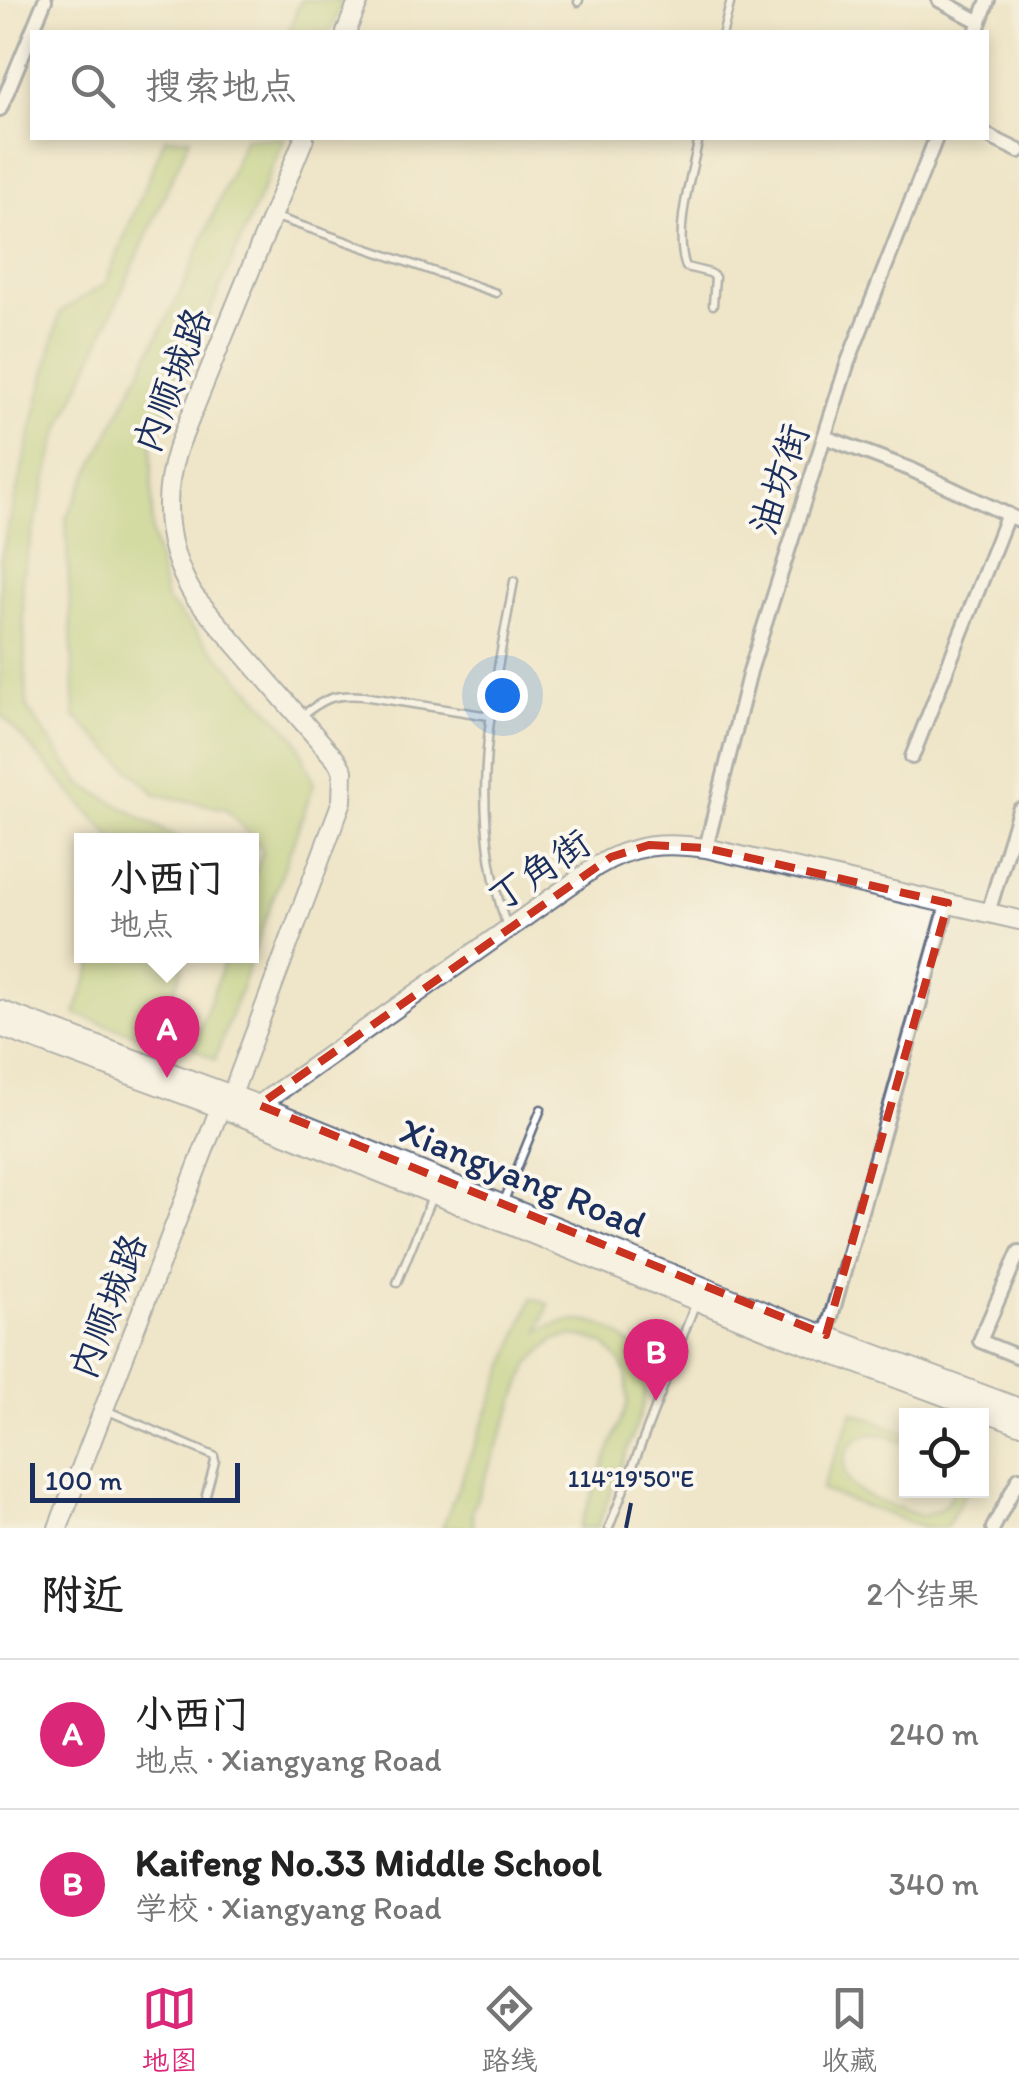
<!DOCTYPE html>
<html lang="zh">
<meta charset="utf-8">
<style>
body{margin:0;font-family:Itim,"LXGW WenKai TC",sans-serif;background:#f2f2f2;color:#222}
.controls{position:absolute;right:30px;bottom:30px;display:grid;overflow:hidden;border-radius:0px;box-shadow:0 5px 15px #0003}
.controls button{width:90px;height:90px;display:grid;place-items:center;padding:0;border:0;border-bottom:2px solid #e0e0e0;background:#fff;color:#222;font:50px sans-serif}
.scale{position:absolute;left:30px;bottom:25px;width:210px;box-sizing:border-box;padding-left:10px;border:5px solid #1b2f5e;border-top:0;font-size:28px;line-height:35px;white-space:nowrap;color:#1b2f5e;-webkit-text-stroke:8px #fbf7ec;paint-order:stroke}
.you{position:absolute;left:502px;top:695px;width:35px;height:35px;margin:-25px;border:8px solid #fff;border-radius:50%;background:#1a73e8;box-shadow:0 0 0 15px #1a73e833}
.badge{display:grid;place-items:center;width:65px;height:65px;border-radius:50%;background:#db2777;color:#fff;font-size:32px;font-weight:700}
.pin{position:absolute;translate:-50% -82px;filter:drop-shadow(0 2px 5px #0008)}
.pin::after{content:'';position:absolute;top:52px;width:35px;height:30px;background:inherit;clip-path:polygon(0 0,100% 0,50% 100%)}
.popup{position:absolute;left:74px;top:833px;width:185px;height:130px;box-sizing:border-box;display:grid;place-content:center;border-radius:0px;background:#fff;filter:drop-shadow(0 2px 8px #0005);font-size:32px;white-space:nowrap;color:#767676}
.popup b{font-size:38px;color:#222}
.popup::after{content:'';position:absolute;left:50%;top:100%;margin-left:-20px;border:20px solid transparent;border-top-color:#fff}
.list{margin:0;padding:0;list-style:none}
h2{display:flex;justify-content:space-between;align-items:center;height:130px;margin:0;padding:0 40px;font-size:42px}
h2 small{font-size:32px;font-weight:400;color:#767676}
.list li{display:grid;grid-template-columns:65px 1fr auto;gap:30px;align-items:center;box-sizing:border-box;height:150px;padding:0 40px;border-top:2px solid #e0e0e0}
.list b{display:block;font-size:38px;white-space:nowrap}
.list p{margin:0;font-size:32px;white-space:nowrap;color:#767676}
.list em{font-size:32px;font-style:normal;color:#767676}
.icon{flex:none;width:55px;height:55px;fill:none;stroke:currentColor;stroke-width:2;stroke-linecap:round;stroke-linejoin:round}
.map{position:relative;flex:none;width:1019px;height:1528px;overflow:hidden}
.search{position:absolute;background:#fff;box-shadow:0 5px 15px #0003;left:30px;right:30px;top:30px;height:110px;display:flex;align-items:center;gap:25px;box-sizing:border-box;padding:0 35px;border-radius:0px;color:#767676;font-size:38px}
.sheet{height:430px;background:#fff}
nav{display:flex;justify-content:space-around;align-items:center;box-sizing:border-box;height:140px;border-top:2px solid #e0e0e0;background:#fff;font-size:28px;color:#767676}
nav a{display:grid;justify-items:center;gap:5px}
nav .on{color:#db2777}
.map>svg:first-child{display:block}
.green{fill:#b2cd73;stroke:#667e68;stroke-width:2.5}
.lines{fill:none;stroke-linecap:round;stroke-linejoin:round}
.lane-casing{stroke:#656f83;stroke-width:11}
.street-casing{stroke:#656f83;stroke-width:18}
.secondary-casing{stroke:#656f83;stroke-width:22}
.lane{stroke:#fff;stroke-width:6}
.street{stroke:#fff;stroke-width:12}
.secondary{stroke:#fff;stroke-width:18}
.marked{fill:none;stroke:#c8321e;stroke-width:8;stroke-dasharray:20 12;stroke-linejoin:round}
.ticks{fill:none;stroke:#1b2f5e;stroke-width:4}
.labels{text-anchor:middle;stroke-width:8;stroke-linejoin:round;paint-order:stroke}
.street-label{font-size:38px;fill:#1b2f5e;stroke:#fbf7ec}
.ticks-label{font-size:25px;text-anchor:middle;fill:#1b2f5e;stroke:#fbf7ec;stroke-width:8;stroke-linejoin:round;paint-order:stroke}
</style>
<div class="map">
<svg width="1019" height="1528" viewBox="0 0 1019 1528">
<rect width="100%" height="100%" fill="#fbf7ec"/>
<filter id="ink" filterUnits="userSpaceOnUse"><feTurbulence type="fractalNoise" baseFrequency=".01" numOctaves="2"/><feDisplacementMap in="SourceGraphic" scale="20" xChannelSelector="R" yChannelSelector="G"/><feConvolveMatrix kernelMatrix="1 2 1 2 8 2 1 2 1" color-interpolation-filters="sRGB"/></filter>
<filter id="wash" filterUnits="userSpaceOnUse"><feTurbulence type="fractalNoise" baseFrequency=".0048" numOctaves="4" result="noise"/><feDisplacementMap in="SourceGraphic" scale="40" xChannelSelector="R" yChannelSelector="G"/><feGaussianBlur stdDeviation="2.25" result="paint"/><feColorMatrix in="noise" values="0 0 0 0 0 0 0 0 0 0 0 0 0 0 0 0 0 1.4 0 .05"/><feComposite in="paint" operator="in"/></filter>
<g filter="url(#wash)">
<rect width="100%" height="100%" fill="#efe5c8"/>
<path class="green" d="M 301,0 L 344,0 L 330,32 L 288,32 Z
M 165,138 L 190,138 L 57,437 L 22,576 L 27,708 L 81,784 L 181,840 L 114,840 L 0,713 L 0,561 L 60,312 L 105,284 Z
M 245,138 L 285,138 L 152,445 L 152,531 L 166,600 L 296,738 L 314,784 L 215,1060 L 193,1048 L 226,956 L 252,956 L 252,882 L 263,850 L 226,809 L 156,794 L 75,717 L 66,518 L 185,283 Z
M 96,956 L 187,956 L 156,1041 L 75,1014 Z
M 532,1298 L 549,1304 L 539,1331 C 563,1319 589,1316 613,1331 C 667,1363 642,1411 625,1455 C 616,1480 606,1504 597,1528 L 579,1528 L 628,1402 L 626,1374 L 621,1363 L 605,1345 L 588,1338 L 572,1336 L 554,1340 L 529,1364 L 472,1511 L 474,1528 L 442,1528 Z
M 853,1412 L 906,1433 L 906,1444 C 897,1440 887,1434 877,1434 C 847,1432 832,1471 856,1489 C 871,1501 903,1509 921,1516 C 937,1513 948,1506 953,1491 L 966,1491 L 946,1528 L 924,1528 L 821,1490 Z"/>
</g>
<g filter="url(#ink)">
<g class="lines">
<g class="lane-casing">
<path id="lane" d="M 578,2 L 579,0
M 723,32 L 731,0
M 699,138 C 692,173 673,233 686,267 L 710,273 L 715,277 L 713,305
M 273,216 L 496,293
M 301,716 C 326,698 332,694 363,696 L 489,716
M 506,924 C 466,804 492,701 514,581
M 504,1201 L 541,1109
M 397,1283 L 433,1194
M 108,1411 L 214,1456 L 215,1461 L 206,1495
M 609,1528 L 696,1302"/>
</g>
<g class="street-casing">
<path id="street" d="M 939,0 L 980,22
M 976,32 L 988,0
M 0,109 L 45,0
M 986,135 L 1019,151
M 825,437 L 910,469 L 1019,520
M 912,757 L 1008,514
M 706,848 L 750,671 L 848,362 L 936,138
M 988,913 L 1019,810
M 1019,1252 L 980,1341 L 1019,1357
M 826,1335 L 948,903
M 993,1528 L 1019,1478"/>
</g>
<g class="secondary-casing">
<path id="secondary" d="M 346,32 L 359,0
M 0,1010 L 259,1105 L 787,1321 L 1019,1408
M 0,1027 L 226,1110 L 781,1335 L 1019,1424
M 228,1105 L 342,801 L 343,771 L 337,761 L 194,596 C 166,550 161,501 177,450 L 304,138
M 259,1105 L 597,866 C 633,844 664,842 706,848 L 1019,920
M 58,1528 L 220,1108"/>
</g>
<use href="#lane" class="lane"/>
<use href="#street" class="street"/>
<use href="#secondary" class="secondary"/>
</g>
</g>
<path d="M0 0H1019V1528H0ZM 649,845 L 706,848 L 948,903 L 826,1335 L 259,1105 L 611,857 Z" fill="#efe5c8" fill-opacity=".55" fill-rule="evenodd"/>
<path class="marked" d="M 649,845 L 706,848 L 948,903 L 826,1335 L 259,1105 L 611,857 Z"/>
<path class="ticks" d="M 626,1528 L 631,1503"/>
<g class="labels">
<g class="street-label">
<text transform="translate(172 380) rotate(-69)" y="13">内顺城路</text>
<text transform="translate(779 479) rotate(-72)" y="13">油坊街</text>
<text transform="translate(539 870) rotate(-34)" y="13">丁角街</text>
<text transform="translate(523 1177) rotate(22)" y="13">Xiangyang Road</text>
<text transform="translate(108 1306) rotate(-69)" y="13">内顺城路</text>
</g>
</g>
<g class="ticks-label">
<text x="631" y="1487">114°19'50"E</text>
</g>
</svg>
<div class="controls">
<button><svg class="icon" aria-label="locate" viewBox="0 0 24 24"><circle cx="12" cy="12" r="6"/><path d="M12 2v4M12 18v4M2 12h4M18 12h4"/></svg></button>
</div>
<div class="scale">100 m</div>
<div class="you"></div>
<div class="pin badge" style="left:167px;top:1078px">A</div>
<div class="popup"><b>小西门</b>地点</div>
<div class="pin badge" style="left:656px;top:1401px">B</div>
<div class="search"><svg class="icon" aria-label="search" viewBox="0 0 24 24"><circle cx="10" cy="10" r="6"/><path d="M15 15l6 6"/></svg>搜索地点</div>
</div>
<section class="sheet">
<h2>附近<small>2个结果</small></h2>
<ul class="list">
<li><span class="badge">A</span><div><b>小西门</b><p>地点 · Xiangyang Road</p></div><em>240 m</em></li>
<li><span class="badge">B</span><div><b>Kaifeng No.33 Middle School</b><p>学校 · Xiangyang Road</p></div><em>340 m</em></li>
</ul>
</section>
<nav>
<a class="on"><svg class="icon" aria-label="map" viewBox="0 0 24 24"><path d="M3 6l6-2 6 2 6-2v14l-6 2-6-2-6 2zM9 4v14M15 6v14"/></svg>地图</a>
<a><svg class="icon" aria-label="directions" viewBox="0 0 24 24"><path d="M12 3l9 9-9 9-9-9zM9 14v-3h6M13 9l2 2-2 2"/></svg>路线</a>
<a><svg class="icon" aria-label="saved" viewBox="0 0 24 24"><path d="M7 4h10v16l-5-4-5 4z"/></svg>收藏</a>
</nav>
